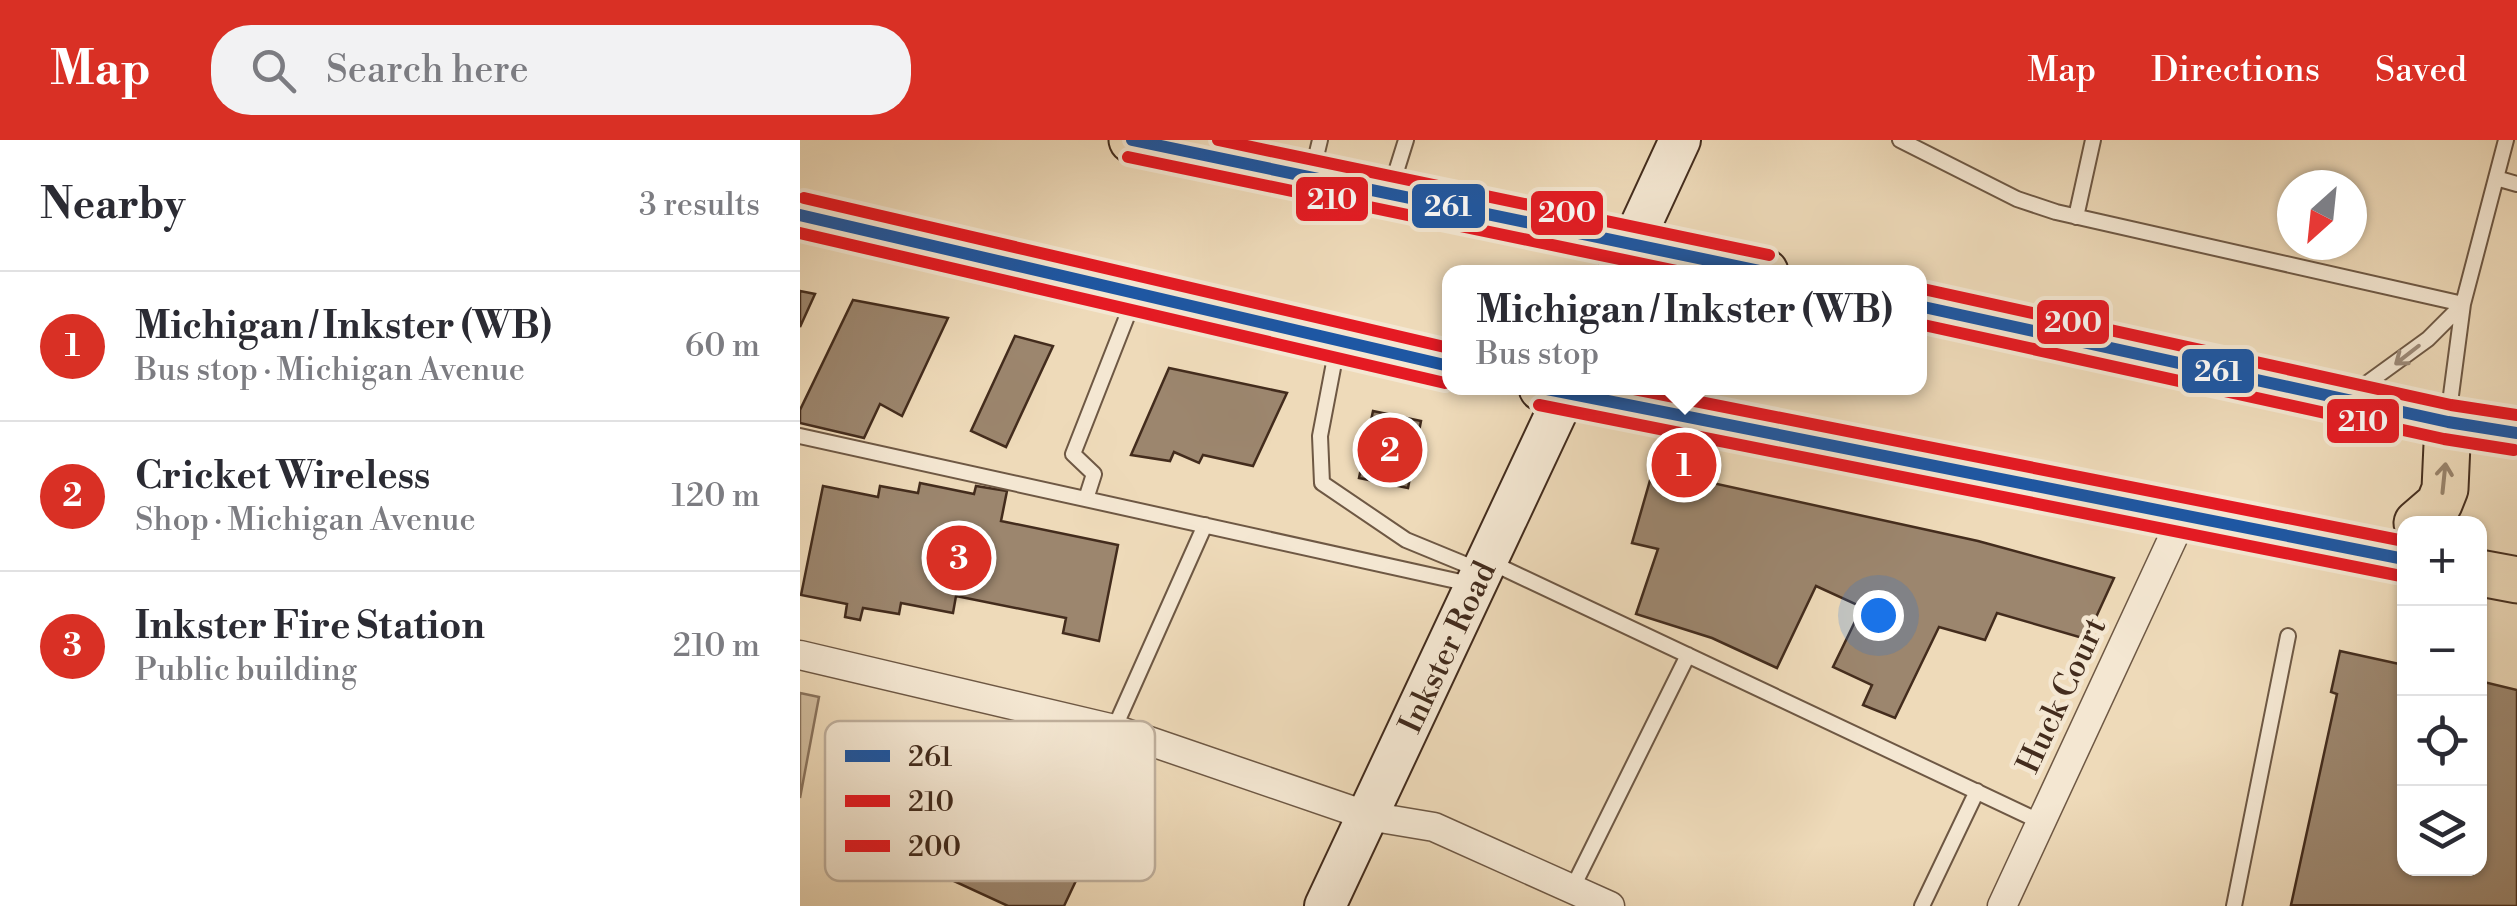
<!DOCTYPE html>
<meta charset="utf-8">
<style>
body{margin:0;font-family:"Libre Bodoni",serif;background:#f2f2f3;color:#2b2b33}
.controls{position:absolute;right:30px;bottom:30px;display:grid;overflow:hidden;border-radius:20px;box-shadow:0 2px 8px #0004}
.controls button{width:90px;height:90px;display:grid;place-items:center;padding:0;border:0;border-bottom:2px solid #e1e1e2;background:#fff;color:#2b2b33;font:50px sans-serif}
.compass{position:absolute;left:1477px;top:30px;width:90px;height:90px;border-radius:50%;background:#fff;box-shadow:0 2px 8px #0004;rotate:207deg}
.you{position:absolute;left:1078px;top:475px;width:35px;height:35px;margin:-25px;border:8px solid #fff;border-radius:50%;background:#1a73e8;box-shadow:0 0 0 15px #1a73e833}
.badge{display:grid;place-items:center;width:65px;height:65px;border-radius:50%;background:#d93025;color:#fff;font-size:32px;font-weight:700}
.pin{position:absolute;translate:-50% -50%;border:5px solid #fff;box-shadow:0 2px 10px #0006}
.popup{position:absolute;left:642px;top:125px;width:485px;height:130px;box-sizing:border-box;display:grid;place-content:center;border-radius:20px;background:#fff;filter:drop-shadow(0 2px 8px #0005);font-size:32px;white-space:nowrap;color:#7c7c81}
.popup b{font-size:38px;color:#2b2b33}
.popup::after{content:'';position:absolute;left:50%;top:100%;margin-left:-20px;border:20px solid transparent;border-top-color:#fff}
.list{margin:0;padding:0;list-style:none}
h2{display:flex;justify-content:space-between;align-items:center;height:130px;margin:0;padding:0 40px;font-size:42px}
h2 small{font-size:32px;font-weight:400;color:#7c7c81}
.list li{display:grid;grid-template-columns:65px 1fr auto;gap:30px;align-items:center;box-sizing:border-box;height:150px;padding:0 40px;border-top:2px solid #e1e1e2}
.list b{display:block;font-size:38px;white-space:nowrap}
.list p{margin:0;font-size:32px;white-space:nowrap;color:#7c7c81}
.list em{font-size:32px;font-style:normal;color:#7c7c81}
.icon{flex:none;width:55px;height:55px;fill:none;stroke:currentColor;stroke-width:2;stroke-linecap:round;stroke-linejoin:round}
.map{position:relative;flex:none;width:1717px;height:766px;overflow:hidden}
header{display:flex;align-items:center;gap:60px;box-sizing:border-box;height:140px;padding:0 50px;background:#d93025;color:#fff}
header strong{font-size:48px}
nav{display:flex;gap:55px;margin-inline-start:auto;font-size:35px}
.search{width:700px;height:90px;background:#f2f2f3;display:flex;align-items:center;gap:25px;box-sizing:border-box;padding:0 35px;border-radius:40px;color:#7c7c81;font-size:38px}
main{display:flex}
aside{flex:1;background:#fff}
.map>svg:first-child{display:block}
.green{fill:#d1bc9e;stroke:#8a745e;stroke-width:2.5}
.building{fill:#9c866e;stroke:#432c1d;stroke-width:2.5}
.lines{fill:none;stroke-linecap:round;stroke-linejoin:round}
.service-casing{stroke:#6e5844;stroke-width:18}
.minor-casing{stroke:#6e5844;stroke-width:31}
.secondary-casing{stroke:#432c1d;stroke-width:44}
.primary-casing{stroke:#432c1d;stroke-width:49}
.service{stroke:#f4e7d2;stroke-width:14}
.minor{stroke:#f4e7d2;stroke-width:28}
.secondary{stroke:#f4e7d2;stroke-width:40}
.primary{stroke:#eedab9;stroke-width:45}
.bus-1-casing{stroke:#f4e7d2;stroke-width:20}
.bus-2-casing{stroke:#f4e7d2;stroke-width:20}
.bus-3-casing{stroke:#f4e7d2;stroke-width:20}
.bus-1{stroke:#1e57a3;stroke-width:12}
.bus-2{stroke:#e51a23;stroke-width:12}
.bus-3{stroke:#e51a23;stroke-width:12}
.oneway{stroke:#9c8a78}
.oneway2{stroke:#98836b}
.labels{text-anchor:middle;stroke-width:9;stroke-linejoin:round;paint-order:stroke}
.street-label{font-size:32px;fill:#432c1d;stroke:#f4e7d2}
.key{fill:#f4e7d2;stroke:#bfaf9c;stroke-width:2.5}
.key-label{font-size:28px;fill:#432c1d}
.line-badge{stroke:#f4e7d2;stroke-width:4}
.badge-label{font-size:28px;text-anchor:middle;font-weight:bold;fill:#fff}
</style>
<header>
<strong>Map</strong>
<div class="search"><svg class="icon" aria-label="search" viewBox="0 0 24 24"><circle cx="10" cy="10" r="6"/><path d="M15 15l6 6"/></svg>Search here</div>
<nav><a>Map</a><a>Directions</a><a>Saved</a></nav>
</header>
<main>
<aside>
<h2>Nearby<small>3 results</small></h2>
<ul class="list">
<li><span class="badge">1</span><div><b>Michigan / Inkster (WB)</b><p>Bus stop · Michigan Avenue</p></div><em>60 m</em></li>
<li><span class="badge">2</span><div><b>Cricket Wireless</b><p>Shop · Michigan Avenue</p></div><em>120 m</em></li>
<li><span class="badge">3</span><div><b>Inkster Fire Station</b><p>Public building</p></div><em>210 m</em></li>
</ul>
</aside>
<div class="map">
<svg width="1717" height="766" viewBox="0 0 1717 766">
<rect width="100%" height="100%" fill="#eedab9"/>
<filter id="stains"><feTurbulence type="fractalNoise" baseFrequency=".002" numOctaves="4"/><feColorMatrix values="0 0 0 0 .2 0 0 0 0 .09 0 0 0 0 .02 0 0 0 .5 -.17"/></filter>
<radialGradient id="worn" r=".72"><stop offset=".6" stop-color="#630" stop-opacity="0"/><stop offset="1" stop-color="#630" stop-opacity=".3"/></radialGradient>
<path class="green" d="M 0,553 L 19,557 L 0,658 Z"/>
<path class="building" d="M 0,151 L 15,154 L 0,187 Z
M 53,160 L 148,178 L 102,276 L 80,264 L 64,298 L 0,283 L 0,270 Z
M 215,196 L 253,206 L 206,307 L 171,291 Z
M 369,228 L 487,253 L 453,326 L 403,315 L 399,323 L 374,312 L 370,321 L 331,315 Z
M 573,271 L 621,281 L 608,348 L 559,338 Z
M 853,330 L 1178,401 L 1314,438 L 1286,499 L 1197,473 L 1185,500 L 1139,487 L 1095,578 L 1063,565 L 1072,545 L 1033,527 L 1062,467 L 1016,446 L 977,528 L 912,498 L 836,474 L 858,409 L 832,403 Z
M 120,343 L 174,354 L 176,346 L 207,351 L 201,381 L 318,405 L 299,501 L 263,493 L 266,478 L 156,456 L 153,473 L 101,463 L 99,474 L 63,468 L 60,480 L 45,477 L 47,464 L 1,455 L 23,346 L 78,357 L 80,346 L 118,353 Z
M 1540,511 L 1604,525 L 1604,728 L 1680,728 L 1680,541 L 1717,550 L 1717,766 L 1491,765 L 1537,554 L 1531,552 Z
M 129,640 L 289,713 L 264,766 L 208,766 L 95,714 Z"/>
<g class="lines">
<g class="service-casing">
<path id="service" d="M 1100,0 L 1217,59 L 1256,72 L 1663,164
M 512,33 L 520,0
M 1696,38 L 1717,44
M 591,48 L 606,0
M 1276,77 L 1293,0
M 537,207 L 520,296 L 522,343 L 606,400 L 679,430
M 1555,252 L 1628,199 L 1662,165
M 1648,278 L 1663,164 L 1706,0
M 0,296 L 670,444
M 286,359 L 294,334 L 273,314 L 333,161
M 688,421 L 1241,682
M 314,589 L 405,385
M 772,749 L 888,515
M 1122,766 L 1177,651
M 1434,766 L 1488,496"/>
</g>
<g class="minor-casing">
<path id="minor" d="M 0,515 L 314,589 L 568,676 L 634,687 L 810,766
M 1202,766 L 1384,374"/>
</g>
<g class="secondary-casing">
<path id="secondary" d="M 819,132 L 880,0
M 525,766 L 768,248"/>
</g>
<g class="primary-casing">
<path id="primary" d="M 332,0 L 965,132
M 0,75 L 649,226
M 1119,166 L 1648,282 L 1717,293
M 742,248 L 1604,419
M 1617,383 L 1639,364 L 1645,349 L 1648,282
M 1680,433 L 1717,440"/>
</g>
<use href="#service" class="service"/>
<use href="#minor" class="minor"/>
<use href="#secondary" class="secondary"/>
<use href="#primary" class="primary"/>
<g class="bus-1-casing">
<path id="bus-1" d="M 332,0 L 965,132
M 0,75 L 649,226
M 1119,166 L 1648,282 L 1717,293
M 742,248 L 1604,419"/>
</g>
<g class="bus-2-casing">
<path id="bus-2" d="M 328,17 L 882,132
M 0,93 L 645,243
M 1119,184 L 1644,299 L 1714,310
M 739,265 L 1601,436"/>
</g>
<g class="bus-3-casing">
<path id="bus-3" d="M 418,0 L 969,115
M 4,58 L 649,208
M 1123,149 L 1651,265 L 1717,275
M 829,248 L 1604,401"/>
</g>
<use href="#bus-1" class="bus-1"/>
<use href="#bus-2" class="bus-2"/>
<use href="#bus-3" class="bus-3"/>
</g>
<defs><path id="oneway-shaft" d="M-6 0H5M1.5-3L5.5 0L1.5 3" fill="none" stroke-width="1.6" stroke-linecap="round" stroke-linejoin="round" transform="scale(2.5)"/></defs>
<use class="oneway" href="#oneway-shaft" transform="translate(1607 215) rotate(142)"/>
<use class="oneway2" href="#oneway-shaft" transform="translate(1644 338) rotate(-84)"/>
<g class="labels">
<g class="street-label">
<text transform="translate(647 507) rotate(-65)" y="11">Inkster Road</text>
<text transform="translate(1261 555) rotate(-65)" y="11">Huck Court</text>
</g>
</g>
<rect x="25" y="581" width="330" height="160" rx="15" class="key"/>
<rect x="45" y="610" width="45" height="12" fill="#1e57a3"/>
<rect x="45" y="655" width="45" height="12" fill="#e51a23"/>
<rect x="45" y="700" width="45" height="12" fill="#e51a23"/>
<g class="key-label">
<text x="108" y="626">261</text>
<text x="108" y="671">210</text>
<text x="108" y="716">200</text>
</g>
<g class="line-badge">
<rect x="494" y="35" width="76" height="48" rx="10" fill="#e51a23"/>
<rect x="610" y="42" width="77" height="48" rx="10" fill="#1e57a3"/>
<rect x="729" y="49" width="76" height="48" rx="10" fill="#e51a23"/>
<rect x="1235" y="158" width="76" height="48" rx="10" fill="#e51a23"/>
<rect x="1380" y="207" width="76" height="48" rx="10" fill="#1e57a3"/>
<rect x="1525" y="257" width="76" height="48" rx="10" fill="#e51a23"/>
</g>
<g class="badge-label">
<text x="532" y="69">210</text>
<text x="648" y="76">261</text>
<text x="767" y="82">200</text>
<text x="1273" y="192">200</text>
<text x="1418" y="241">261</text>
<text x="1563" y="291">210</text>
</g>
<rect width="100%" height="100%" filter="url(#stains)"/>
<rect width="100%" height="100%" fill="url(#worn)"/>
</svg>
<div class="controls">
<button>+</button>
<button>−</button>
<button><svg class="icon" aria-label="locate" viewBox="0 0 24 24"><circle cx="12" cy="12" r="6"/><path d="M12 2v4M12 18v4M2 12h4M18 12h4"/></svg></button>
<button><svg class="icon" aria-label="layers" viewBox="0 0 24 24"><path d="M12 4l9 5-9 5-9-5zM3 14l9 5 9-5"/></svg></button>
</div>
<svg class="compass" viewBox="-18 -18 36 36"><path d="M0-13l5 13h-10z" fill="#e53935"/><path d="M0 13l5-13h-10z" fill="#7c7c81"/></svg>
<div class="you"></div>
<div class="pin badge" style="left:884px;top:325px">1</div>
<div class="popup"><b>Michigan / Inkster (WB)</b>Bus stop</div>
<div class="pin badge" style="left:590px;top:310px">2</div>
<div class="pin badge" style="left:159px;top:418px">3</div>
</div>
</main>
